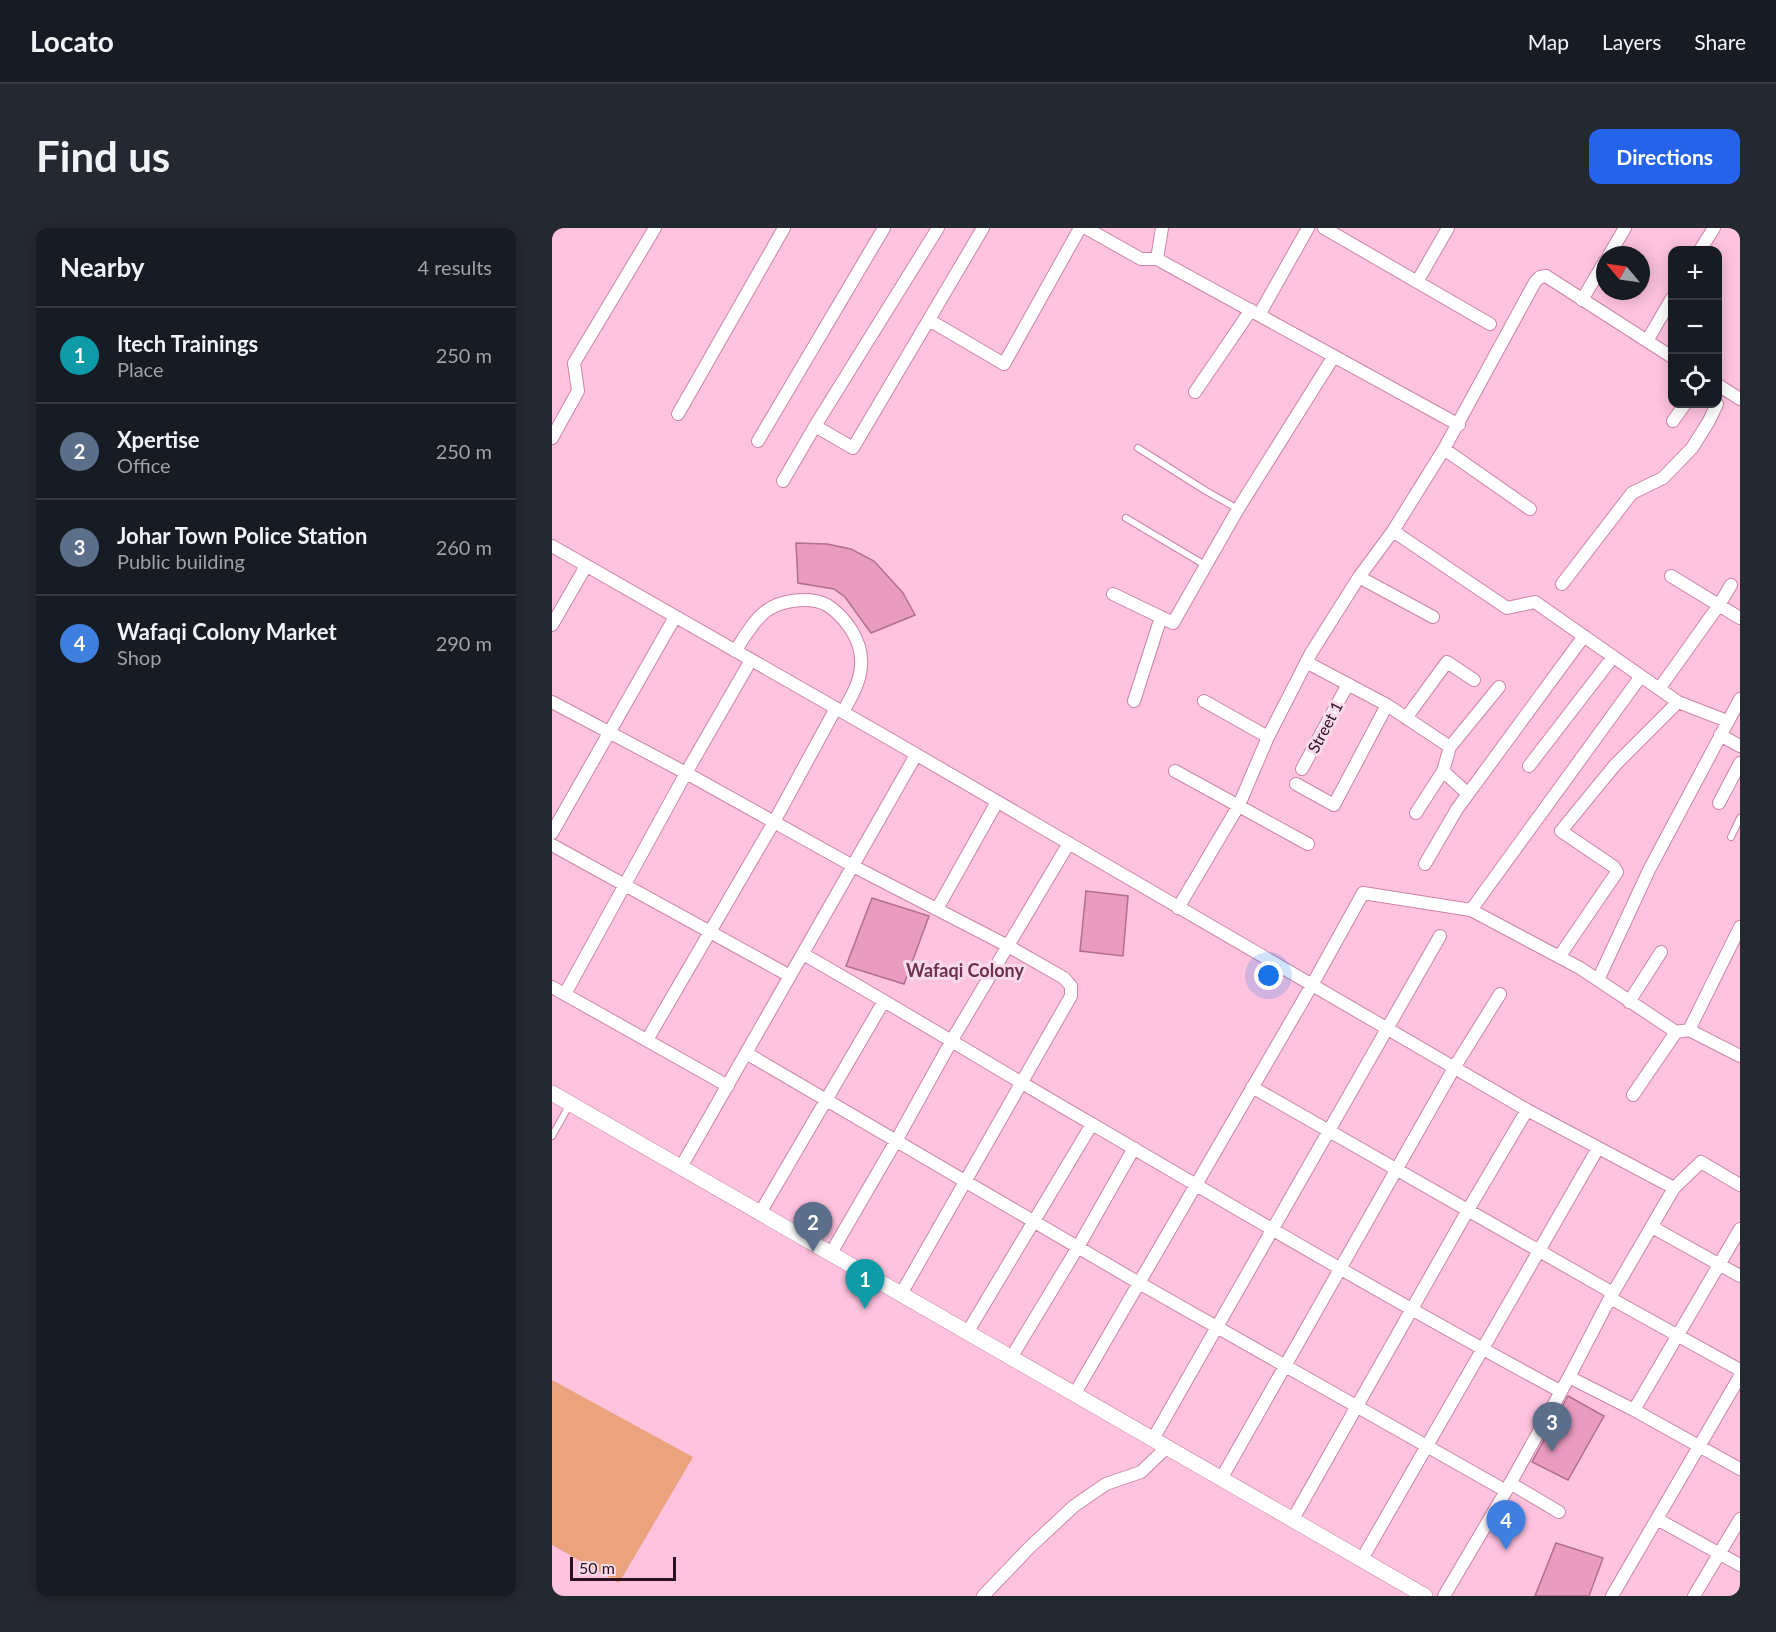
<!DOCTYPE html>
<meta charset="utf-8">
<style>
body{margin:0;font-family:Lato,sans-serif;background:#242831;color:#f1f3f6}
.controls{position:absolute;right:18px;top:18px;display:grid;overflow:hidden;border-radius:12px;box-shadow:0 3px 15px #0003}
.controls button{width:54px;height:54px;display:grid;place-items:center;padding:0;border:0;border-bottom:2px solid #363941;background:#171b24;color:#f1f3f6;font:30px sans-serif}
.compass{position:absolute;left:1044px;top:18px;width:54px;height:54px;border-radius:50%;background:#171b24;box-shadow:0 3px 15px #0003;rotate:299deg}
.scale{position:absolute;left:18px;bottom:15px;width:106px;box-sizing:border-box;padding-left:6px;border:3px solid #2b111f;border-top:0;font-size:16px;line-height:21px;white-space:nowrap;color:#2b111f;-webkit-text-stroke:4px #f9dae8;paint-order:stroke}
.you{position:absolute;left:717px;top:748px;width:21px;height:21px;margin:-15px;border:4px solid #fff;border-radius:50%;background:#1a73e8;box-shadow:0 0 0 9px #1a73e833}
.badge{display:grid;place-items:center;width:39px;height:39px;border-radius:50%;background:#2563eb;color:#fff;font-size:20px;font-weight:700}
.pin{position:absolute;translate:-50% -50px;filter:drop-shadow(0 2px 3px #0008)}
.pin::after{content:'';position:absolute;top:32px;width:21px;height:18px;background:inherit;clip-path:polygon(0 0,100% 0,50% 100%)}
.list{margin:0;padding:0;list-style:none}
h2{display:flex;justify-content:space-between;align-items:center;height:78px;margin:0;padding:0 24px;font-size:26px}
h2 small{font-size:20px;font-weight:400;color:#9ea1a6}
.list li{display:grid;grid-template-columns:39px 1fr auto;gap:18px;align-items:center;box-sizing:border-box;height:96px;padding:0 24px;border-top:2px solid #363941}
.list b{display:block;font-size:22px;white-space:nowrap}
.list p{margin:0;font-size:20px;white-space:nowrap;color:#9ea1a6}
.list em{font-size:20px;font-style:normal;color:#9ea1a6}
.icon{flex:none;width:33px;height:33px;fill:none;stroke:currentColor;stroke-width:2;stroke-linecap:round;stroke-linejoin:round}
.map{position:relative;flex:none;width:1188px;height:1368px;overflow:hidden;border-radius:12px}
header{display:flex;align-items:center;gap:36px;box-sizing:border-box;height:84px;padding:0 30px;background:#171b24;border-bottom:2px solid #363941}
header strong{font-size:28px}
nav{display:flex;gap:33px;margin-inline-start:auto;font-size:21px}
.intro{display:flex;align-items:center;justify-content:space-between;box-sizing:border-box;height:144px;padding:0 36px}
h1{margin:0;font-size:42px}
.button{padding:15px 27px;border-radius:12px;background:#2563eb;color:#fff;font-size:21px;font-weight:700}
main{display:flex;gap:36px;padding:0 36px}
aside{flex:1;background:#171b24;border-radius:12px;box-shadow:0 3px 15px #0003}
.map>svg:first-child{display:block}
.green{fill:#eaa37c}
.building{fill:#e99bc0;stroke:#b36f90;stroke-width:1.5}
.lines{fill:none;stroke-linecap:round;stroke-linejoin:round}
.service-casing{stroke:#cb85a7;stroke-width:8}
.minor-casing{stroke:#cb85a7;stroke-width:14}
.tertiary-casing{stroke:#cb85a7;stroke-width:16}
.service{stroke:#fff;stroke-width:6}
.minor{stroke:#fff;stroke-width:12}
.tertiary{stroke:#fff;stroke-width:15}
.labels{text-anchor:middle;stroke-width:6;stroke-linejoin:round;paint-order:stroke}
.street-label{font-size:16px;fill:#2b111f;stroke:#f9dae8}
.neighbourhood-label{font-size:18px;font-weight:bold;fill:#6d3050;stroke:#f9dae8}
</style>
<header>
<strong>Locato</strong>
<nav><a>Map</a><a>Layers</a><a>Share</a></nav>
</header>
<div class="intro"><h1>Find us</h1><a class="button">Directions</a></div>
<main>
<aside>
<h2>Nearby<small>4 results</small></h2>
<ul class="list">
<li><span class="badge" style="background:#0f9aa8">1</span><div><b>Itech Trainings</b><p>Place</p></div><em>250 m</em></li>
<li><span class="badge" style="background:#5c6f8a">2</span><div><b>Xpertise</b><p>Office</p></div><em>250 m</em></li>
<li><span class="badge" style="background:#5c6f8a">3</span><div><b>Johar Town Police Station</b><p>Public building</p></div><em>260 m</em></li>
<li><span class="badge" style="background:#3f7fe0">4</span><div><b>Wafaqi Colony Market</b><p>Shop</p></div><em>290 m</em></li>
</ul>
</aside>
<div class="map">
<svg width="1188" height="1368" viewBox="0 0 1188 1368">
<rect width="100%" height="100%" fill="#ffc3df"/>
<path class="green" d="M 0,1152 L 141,1229 L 67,1355 L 0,1317 Z"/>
<path class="building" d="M 244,315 L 275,316 L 299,321 L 322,333 L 351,365 L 363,387 L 319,405 L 293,369 L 282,361 L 246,355 Z
M 534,663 L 576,668 L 571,728 L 528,723 Z
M 320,670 L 377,688 L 352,756 L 294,738 Z
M 1016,1168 L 1052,1188 L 1016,1252 L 980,1234 Z
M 1004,1315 L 1051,1330 L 1037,1368 L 983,1368 Z"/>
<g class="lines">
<g class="service-casing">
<path id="service" d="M 586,220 L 654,263 L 686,281
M 574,290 L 653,337
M 1179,609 L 1188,590
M 0,908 L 18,876"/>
</g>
<g class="minor-casing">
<path id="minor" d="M 534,0 L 589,31 L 605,31 L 907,197
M 772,0 L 938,96
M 1148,22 L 1162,0
M 1057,27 L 1073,0
M 605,31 L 610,0
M 865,54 L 896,0
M 1030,72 L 1053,33
M 707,87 L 756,0
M 377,92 L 452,136 L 528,0
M 1095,113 L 1120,70
M 1166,157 L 1188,171
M 643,164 L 699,82
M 126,186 L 232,0
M 1121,193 L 1133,176
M 263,198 L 301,220 L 431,0
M 0,210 L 26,163 L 22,135 L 103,0
M 206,213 L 332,0
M 892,221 L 978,281
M 231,253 L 263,198 L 386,0
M 841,303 L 955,380 L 983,374 L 1126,474 L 1175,493
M 0,318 L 336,510 L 975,882 L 1122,960
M 1119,348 L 1188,390
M 807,349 L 881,389
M 1010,356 L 1080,265 L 1111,250 L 1140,220 L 1157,193 L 1165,176
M 561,366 L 621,395 L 686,281 L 782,128
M 0,397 L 34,338
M 183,423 C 192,410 201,393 214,383 C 229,372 258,368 275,377 C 286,384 293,392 300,403 C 306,413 310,426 309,438 C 308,455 299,469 291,484
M 754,434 L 835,477 L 898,519 L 891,543 L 864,585
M 1107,461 L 1167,377 L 1179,357
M 582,473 L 609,389
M 652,473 L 716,509
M 0,474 L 134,545 L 301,638 L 456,718 L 512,750 L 519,758 L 519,768 L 349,1066
M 854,490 L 895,434 L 922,452
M 1168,507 L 1188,518
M 898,519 L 947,459
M 977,538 L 1061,429
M 750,541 L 796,456
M 623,543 L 756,616
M 891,543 L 916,566
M 744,556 L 782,577 L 835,477
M 1167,575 L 1188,535
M 0,605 L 123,389
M 0,617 L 238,748
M 873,636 L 905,581 L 1032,408
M 626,680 L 687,577 L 716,509 L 759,425 L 807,349 L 841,303 L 892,221 L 983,54 L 988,49 L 994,48 L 1120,129
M 385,681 L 445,574
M 919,682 L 1089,448
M 251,726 C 348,781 443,840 540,896 C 695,987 850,1078 1008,1163
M 1007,729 L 1065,644 L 1062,639 L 1009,603 L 1063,537 L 1126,474
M 1046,752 L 1097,642 L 1188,471
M 0,759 L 176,858
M 13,766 L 134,545 L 199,432
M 1077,774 L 1109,724
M 1137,802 L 1188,699
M 95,812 L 222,594 L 284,480
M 194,825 L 587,1055 L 954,1263
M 700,859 L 1061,1065
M 1081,867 L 1124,804
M 129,939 L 364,527
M 208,985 L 332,773
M 1100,999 L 1188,1048
M 279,1025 L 344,913 L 400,812 L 517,615
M 1058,1070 L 1188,1142
M 415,1105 L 540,896
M 459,1130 L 526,1019 L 582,920
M 1017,1149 L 1082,1182 L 1188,1241
M 522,1167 L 760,757 L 811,665 L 919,682 L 1028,740 L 1124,804 L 1137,802 L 1188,828
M 1082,1182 L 1188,1001
M 601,1211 L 888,708
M 669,1251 L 902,840 L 948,766
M 958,1255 L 1007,1284
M 741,1291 L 916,982 L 975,882
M 1105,1291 L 1188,1337
M 810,1331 L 1046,920
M 431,1368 L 478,1319 L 522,1278 L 554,1256 L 589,1244 L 615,1219
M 892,1368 L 954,1263 L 1017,1149 L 1058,1070 L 1122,960 L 1149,934 L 1188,957
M 1060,1368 L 1188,1148
M 1142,1368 L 1188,1291"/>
</g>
<g class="tertiary-casing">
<path id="tertiary" d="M 0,865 L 873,1368"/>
</g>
<use href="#service" class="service"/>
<use href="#minor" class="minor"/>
<use href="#tertiary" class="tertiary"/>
</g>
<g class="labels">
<g class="street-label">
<text transform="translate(773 499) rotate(-62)" y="6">Street 1</text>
</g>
<g class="neighbourhood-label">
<text x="413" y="749">Wafaqi Colony</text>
</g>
</g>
</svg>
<div class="controls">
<button>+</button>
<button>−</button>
<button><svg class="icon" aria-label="locate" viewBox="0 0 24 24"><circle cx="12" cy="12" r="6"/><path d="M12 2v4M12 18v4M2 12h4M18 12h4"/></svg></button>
</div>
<svg class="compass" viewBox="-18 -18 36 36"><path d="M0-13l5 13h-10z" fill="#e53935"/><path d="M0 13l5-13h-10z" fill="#9ea1a6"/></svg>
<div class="scale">50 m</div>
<div class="you"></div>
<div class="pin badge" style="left:313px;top:1081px;background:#0f9aa8">1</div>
<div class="pin badge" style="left:261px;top:1024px;background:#5c6f8a">2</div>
<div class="pin badge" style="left:1000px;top:1224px;background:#5c6f8a">3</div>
<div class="pin badge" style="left:954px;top:1322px;background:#3f7fe0">4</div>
</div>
</main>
